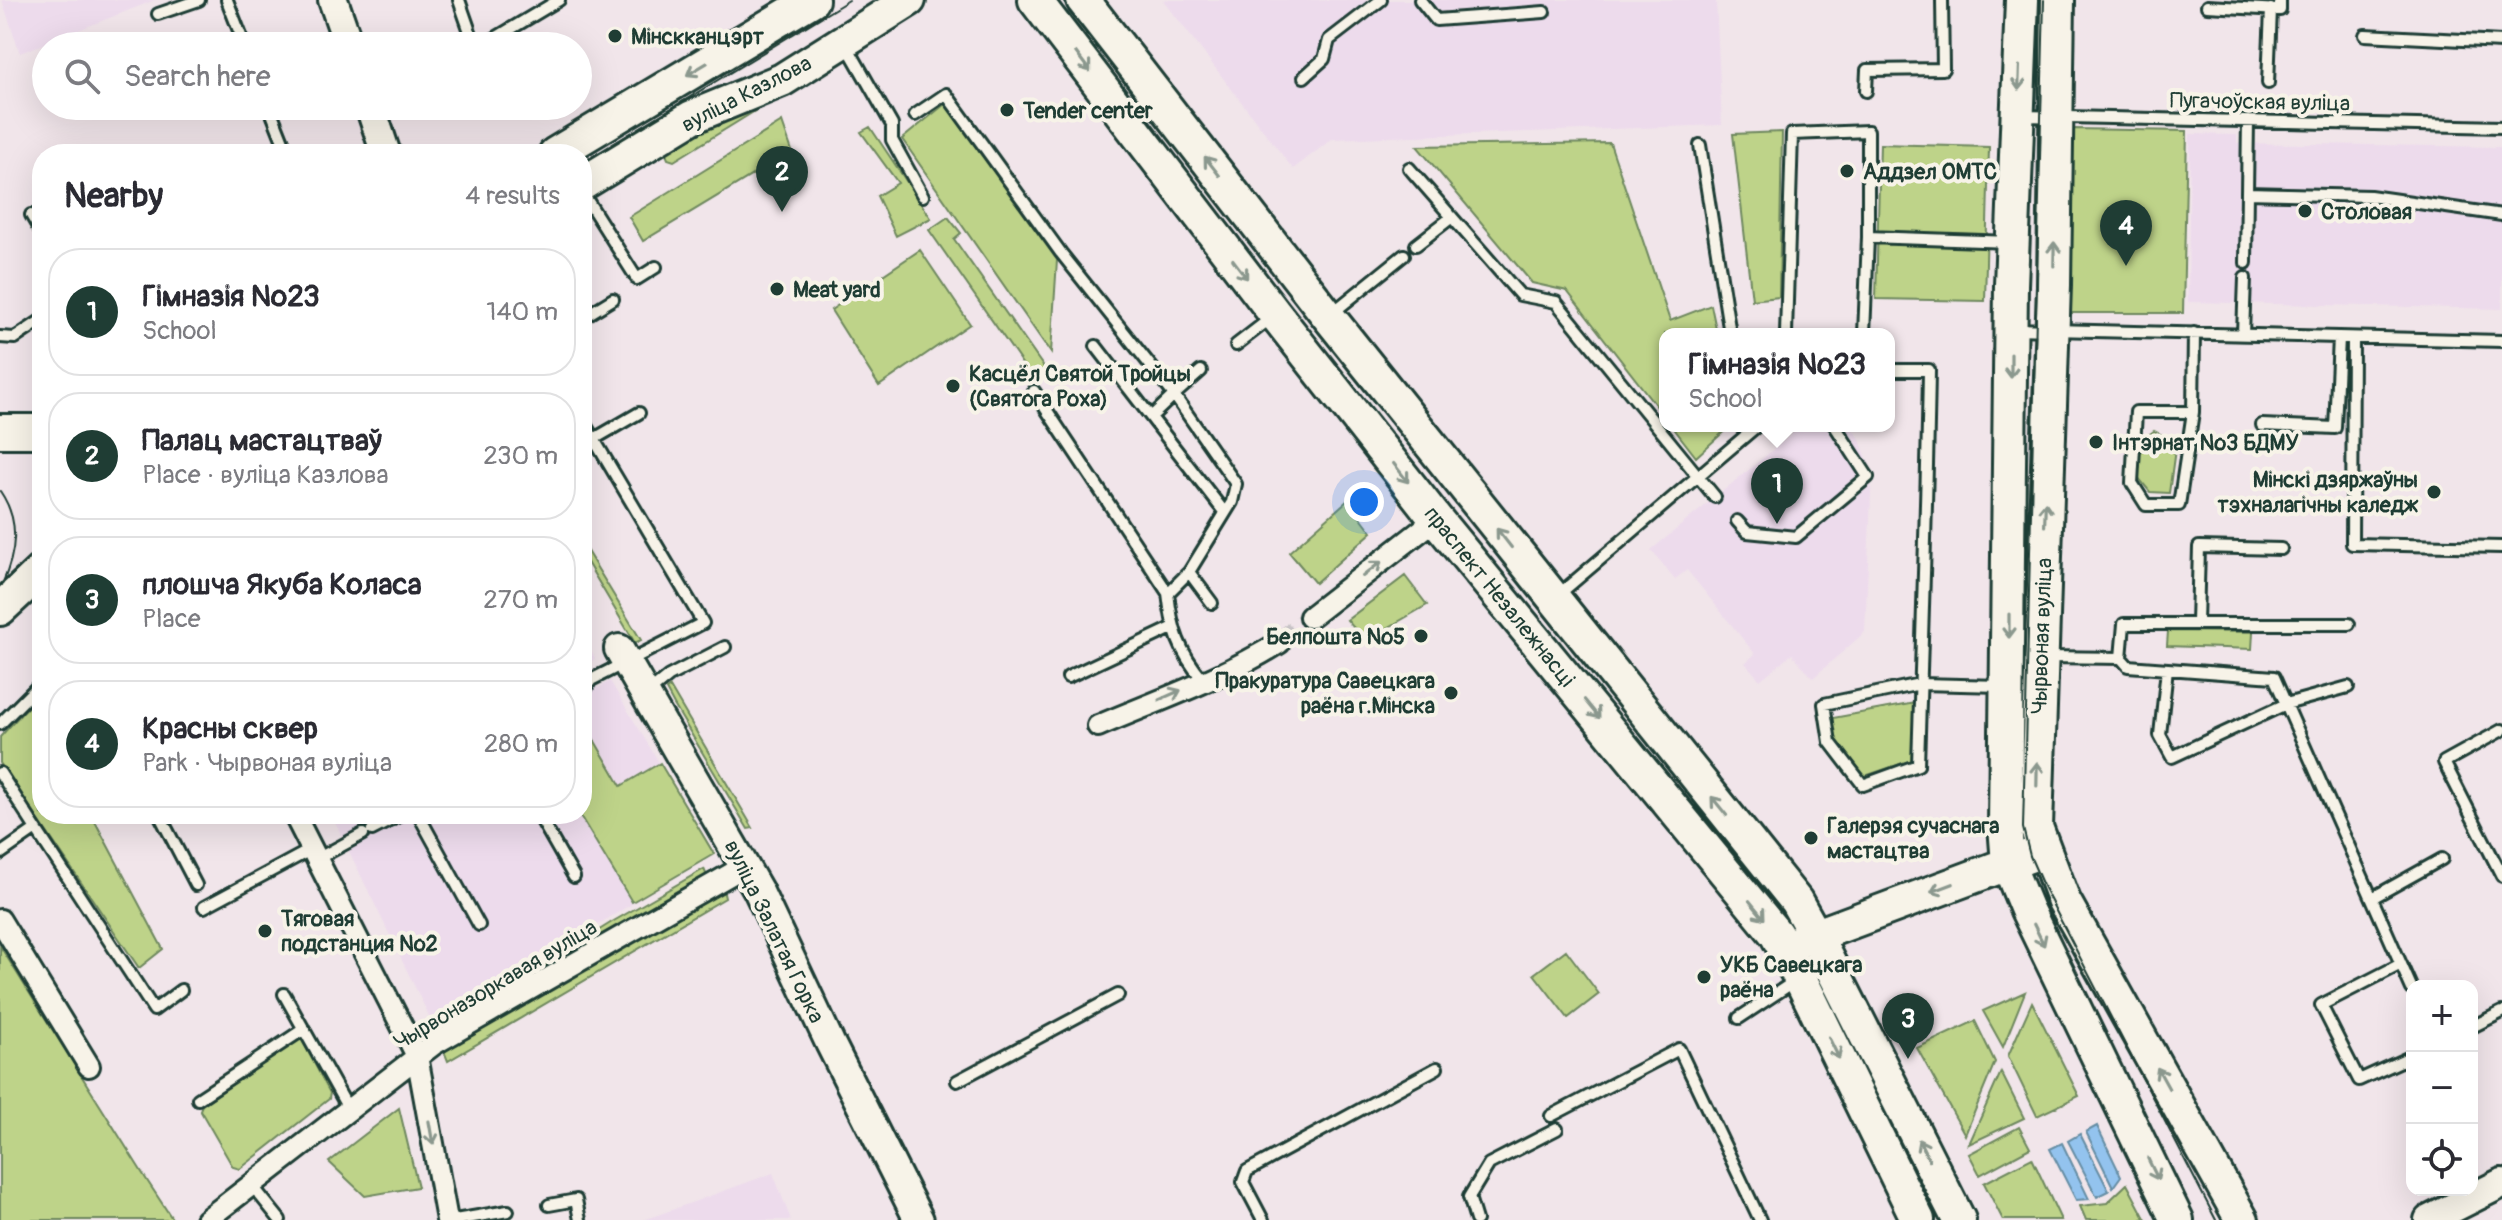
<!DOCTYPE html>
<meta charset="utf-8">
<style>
body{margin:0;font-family:Pangolin,sans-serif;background:#f2f2f3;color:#2b2b33}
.controls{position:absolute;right:24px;bottom:24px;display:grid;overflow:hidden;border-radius:16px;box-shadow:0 8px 32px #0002}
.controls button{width:72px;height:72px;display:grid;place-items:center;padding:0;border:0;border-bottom:2px solid #e1e1e2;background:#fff;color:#2b2b33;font:40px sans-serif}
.you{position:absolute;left:1364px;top:502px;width:28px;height:28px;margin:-20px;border:6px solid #fff;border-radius:50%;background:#1a73e8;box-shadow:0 0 0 12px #1a73e833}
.badge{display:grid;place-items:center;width:52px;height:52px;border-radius:50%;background:#1f3d34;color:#fff;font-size:26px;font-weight:700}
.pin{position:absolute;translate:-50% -66px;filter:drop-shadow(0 2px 4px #0008)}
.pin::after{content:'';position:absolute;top:42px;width:28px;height:24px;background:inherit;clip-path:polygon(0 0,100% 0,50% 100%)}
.popup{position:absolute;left:1659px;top:328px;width:236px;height:104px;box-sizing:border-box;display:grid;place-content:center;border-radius:16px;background:#fff;filter:drop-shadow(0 2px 6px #0005);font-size:26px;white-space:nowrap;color:#7c7c81}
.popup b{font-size:30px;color:#2b2b33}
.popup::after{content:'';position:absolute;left:50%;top:100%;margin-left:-16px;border:16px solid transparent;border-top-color:#fff}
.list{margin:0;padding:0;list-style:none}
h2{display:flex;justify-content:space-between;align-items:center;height:104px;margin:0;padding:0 32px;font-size:34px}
h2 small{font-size:26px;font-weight:400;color:#7c7c81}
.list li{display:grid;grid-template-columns:52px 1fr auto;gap:24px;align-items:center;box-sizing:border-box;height:128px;margin:0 16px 16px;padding:0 16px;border:2px solid #e1e1e2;border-radius:32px}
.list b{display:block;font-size:30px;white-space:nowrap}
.list p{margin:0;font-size:26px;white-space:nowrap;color:#7c7c81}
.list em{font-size:26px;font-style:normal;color:#7c7c81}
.icon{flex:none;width:44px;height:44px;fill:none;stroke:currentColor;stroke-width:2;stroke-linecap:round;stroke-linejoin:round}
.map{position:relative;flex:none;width:2502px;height:1220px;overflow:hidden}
.search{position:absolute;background:#fff;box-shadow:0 8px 32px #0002;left:32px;top:32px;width:560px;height:88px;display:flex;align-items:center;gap:20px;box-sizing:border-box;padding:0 28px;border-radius:44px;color:#7c7c81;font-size:30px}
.panel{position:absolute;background:#fff;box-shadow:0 8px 32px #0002;left:32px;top:144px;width:560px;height:680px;border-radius:32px}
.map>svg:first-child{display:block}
.built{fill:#eddbec}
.green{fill:#bed389;stroke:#6e885e;stroke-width:2}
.water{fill:#93c3ee;stroke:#658da4;stroke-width:2}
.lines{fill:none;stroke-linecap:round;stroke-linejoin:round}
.street-tunnel{stroke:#c7c3c6;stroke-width:20;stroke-dasharray:20 10;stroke-linecap:butt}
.lane-casing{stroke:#1f3d34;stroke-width:16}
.street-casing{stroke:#1f3d34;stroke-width:26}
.secondary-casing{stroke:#1f3d34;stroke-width:34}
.primary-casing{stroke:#1f3d34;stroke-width:38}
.lane{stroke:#f7f3e8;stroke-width:10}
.street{stroke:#f7f3e8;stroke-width:20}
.secondary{stroke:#f7f3e8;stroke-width:28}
.primary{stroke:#f7f3e8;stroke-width:32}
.tram{stroke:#1f3d34;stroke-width:2}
.oneway{stroke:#8b988e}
.poi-dot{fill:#1f3d34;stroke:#f7f3e8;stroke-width:3}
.labels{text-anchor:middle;stroke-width:8;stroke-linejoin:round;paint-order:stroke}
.poi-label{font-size:22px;font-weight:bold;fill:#1f3d34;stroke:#f7f3e8;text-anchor:start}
.street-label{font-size:22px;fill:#1f3d34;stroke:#f7f3e8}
</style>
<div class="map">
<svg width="2502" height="1220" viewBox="0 0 2502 1220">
<rect width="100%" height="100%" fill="#f1e5ea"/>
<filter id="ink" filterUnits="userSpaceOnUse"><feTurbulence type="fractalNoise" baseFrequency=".0125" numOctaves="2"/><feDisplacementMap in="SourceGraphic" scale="16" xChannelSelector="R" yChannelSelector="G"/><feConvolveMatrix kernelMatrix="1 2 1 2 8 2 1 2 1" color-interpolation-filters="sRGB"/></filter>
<g filter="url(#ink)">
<path class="built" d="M 2,0 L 155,0 L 20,53 Z
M 1163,0 L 1716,0 L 1722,125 L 1332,139 L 1293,169 Z
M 2190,134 L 2237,135 L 2237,143 L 2502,147 L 2502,309 L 2188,302 Z
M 1802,426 L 1850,426 L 1859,437 L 1872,472 L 1865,632 L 1813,678 L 1792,654 L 1760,680 L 1745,663 L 1755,654 L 1687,570 L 1675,579 L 1651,550 Z
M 582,638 L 595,658 L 585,669 L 591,680 L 598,688 L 610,681 L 714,854 L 510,978 L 430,1018 L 331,814 L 582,814 Z
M 773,1173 L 791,1220 L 644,1220 Z"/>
<path class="green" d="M 781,95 L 674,161 L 668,159 L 663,147 L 713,117 Z
M 945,104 L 1057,260 L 1051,353 L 902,139 Z
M 782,122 L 792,151 L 643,241 L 629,217 Z
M 870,127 L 931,218 L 896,236 L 877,196 L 898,183 L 861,132 Z
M 2073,129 L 2187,131 L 2183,313 L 2068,313 Z
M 1782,132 L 1779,297 L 1752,300 L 1733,134 Z
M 1610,143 L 1670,321 L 1711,305 L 1717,334 L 1665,334 L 1665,417 L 1567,291 L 1532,283 L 1417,146 Z
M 1880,144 L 1989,147 L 1985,301 L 1876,299 Z
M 948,217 L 961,233 L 954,239 L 1045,369 L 1032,378 L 929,230 Z
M 920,250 L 970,324 L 879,386 L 831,310 Z
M 1672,426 L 1730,426 L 1696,457 Z
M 2154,431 L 2176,442 L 2169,493 L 2150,492 L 2137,476 L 2138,443 Z
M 1348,500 L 1372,532 L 1315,583 L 1289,552 Z
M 582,543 L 641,640 L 635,643 L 582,554 Z
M 1405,576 L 1427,605 L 1365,641 L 1347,620 Z
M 2168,631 L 2253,632 L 2252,649 L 2167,646 Z
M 670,687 L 753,828 L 748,829 L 674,705 L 666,690 Z
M 42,691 L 42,814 L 91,814 L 163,949 L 139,968 L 0,763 L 0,737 Z
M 1915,703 L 1915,759 L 1865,776 L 1836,740 L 1833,718 Z
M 582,719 L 621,786 L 660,763 L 714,854 L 632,902 L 579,814 L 582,814 Z
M 704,869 L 707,876 C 617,927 529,982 438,1030 L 435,1024 L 515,983 L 612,922 Z
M 723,889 L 725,898 L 448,1061 L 444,1051 Z
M 0,946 L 148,1182 L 173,1220 L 0,1220 Z
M 1566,950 L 1599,994 L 1568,1018 L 1534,974 Z
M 2025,992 L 2003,1047 L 1983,1011 Z
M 2032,1002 L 2079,1096 L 2037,1116 L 2008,1056 Z
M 1975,1021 L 1995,1062 L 1965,1135 L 1917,1048 Z
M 298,1040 L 302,1040 L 330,1093 L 329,1099 L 240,1169 L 233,1167 L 200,1110 L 202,1105 Z
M 2001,1072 L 2024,1118 L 1969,1144 Z
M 399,1108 L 418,1187 L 365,1196 L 329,1162 Z
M 2019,1127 L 2030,1148 L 1980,1175 L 1969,1154 Z
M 2032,1158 L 2061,1220 L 2003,1220 L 1984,1183 Z
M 2127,1184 L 2146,1220 L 2086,1220 L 2080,1206 L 2107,1203 Z"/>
<path class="water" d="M 2097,1126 L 2121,1176 L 2113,1187 L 2086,1132 Z
M 2080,1134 L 2109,1191 L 2097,1197 L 2068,1141 Z
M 2062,1143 L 2089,1199 L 2076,1200 L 2050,1149 Z"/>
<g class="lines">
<path class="street-tunnel" d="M 1279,643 L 1310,617"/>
<g class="lane-casing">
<path id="lane" d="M 227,0 L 245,46
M 459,0 L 475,46
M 1420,0 L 1436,20 L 1544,12
M 2207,6 L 2280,10 L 2280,0
M 158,14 L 199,0
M 2365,35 L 2502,42
M 482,46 L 559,0
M 847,46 L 892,125 L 892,140 L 923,196
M 1304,77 L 1324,59 L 1329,40 L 1381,0
M 2268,83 L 2271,9
M 1866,91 L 1867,70 L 1943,69 L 1942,0
M 269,106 L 288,154
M 915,115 L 946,94 L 1061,253 L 1174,395 L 1151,417
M 2020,116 L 2502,127
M 1700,145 L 1730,334
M 1409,168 L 1520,295 L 1556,302 L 1715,497
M 582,192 L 637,279 L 656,267
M 2247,193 L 2370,196 L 2502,215
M 31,215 L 42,234
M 1868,237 L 2011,242
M 1416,245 L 1452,217
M 2246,263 L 2248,121
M 1331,314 L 1404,255
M 582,318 L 613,299
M 2013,329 L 2502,341
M 1786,334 L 1792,134 L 1868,131 L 1868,237 L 1864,334
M 2243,334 L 2245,278
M 0,337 L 15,338 L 42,320
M 2353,338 L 2352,544 L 2502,547
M 1236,345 L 1271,318
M 1096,346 L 1225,513
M 1889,370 L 1929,370 C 1927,501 1922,633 1918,765 L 1863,785 L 1830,742 L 1824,704 L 1920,684 L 2002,686
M 1201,371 L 1174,395 L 1236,484 L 1232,502 L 1189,572 L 1212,603
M 1034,391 L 1168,593
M 2193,412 L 2136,412 L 2132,483 L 2146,505 L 2179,505 L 2193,412 L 2194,333
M 582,419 L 703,623 L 591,680 L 582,695
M 2262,425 L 2335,428 L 2339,337
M 594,439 L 639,413
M 1737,521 L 1747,532 L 1796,537 L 1868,477 L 1835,426
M 1189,572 L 1168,593 C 1172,630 1179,651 1203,680
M 1557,596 L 1757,426
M 2197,623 L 2199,547 L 2281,549
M 2046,657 L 2121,658 L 2124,624 L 2349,624
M 2121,658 L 2128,666 L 2274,677 L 2412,989
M 2167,669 L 2160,735 L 2172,757 L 2286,704 L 2348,687
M 1068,677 L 1172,628
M 648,693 L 669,676 L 725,647
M 0,724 L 42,682
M 2502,730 L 2444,762 L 2502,876
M 0,773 L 36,829 L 0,854
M 159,814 L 196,885
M 418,814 L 479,925
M 538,814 L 574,877
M 36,829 L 154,1010 L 181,990
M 372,830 L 403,814
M 317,859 L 363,834
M 2372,898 L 2442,859
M 204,907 L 312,849
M 2401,964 L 2321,1005 L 2359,1080 L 2412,1056
M 284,994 L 349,1110
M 1739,1018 L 1795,981
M 2472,1027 L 2502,1012
M 957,1081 L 1118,995
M 198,1099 L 304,1029
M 1551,1116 L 1679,1049 L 1760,1220
M 251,1184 L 280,1220
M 549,1205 L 576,1200 L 580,1220
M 455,1220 L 508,1211
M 1263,1220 L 1243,1182 L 1247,1171 L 1437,1068
M 1476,1220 L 1469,1197 L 1489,1164 L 1557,1129"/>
</g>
<g class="street-casing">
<path id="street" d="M 1310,617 L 1436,519
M 1098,726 C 1159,700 1223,678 1279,643
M 294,814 L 417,1056 L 447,1220
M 0,920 L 89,1066
M 206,1220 L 434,1044 L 745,866"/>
</g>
<g class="secondary-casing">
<path id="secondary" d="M 333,0 L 349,46
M 370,106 L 386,154
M 619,649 L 758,890 L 830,1043 L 919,1220
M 2429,1220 L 2502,1183"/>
</g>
<g class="primary-casing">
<path id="primary" d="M 1035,0 L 1275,314 L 1436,519 L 1776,934 L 1800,978 L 1918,1220
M 1083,0 L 1328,316 L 1796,901 L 1815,935 L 1959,1220
M 2022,0 L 2011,285 L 2005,825 L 2008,864 L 2027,910 L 2177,1220
M 2058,0 L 2054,285 L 2036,827 L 2064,901 L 2242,1220
M 555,154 L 812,0
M 582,184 L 692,117 L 782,80 L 909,0
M 0,431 L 42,431
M 0,609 L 42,570
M 1798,942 L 2029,856"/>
</g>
<use href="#lane" class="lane"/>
<use href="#street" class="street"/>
<use href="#secondary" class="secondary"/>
<use href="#primary" class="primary"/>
<path class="tram" d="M 2044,0 L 2023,828 L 2030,856 L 2044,888 L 2216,1220
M 582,163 L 849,0
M 0,448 L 42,448
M 0,491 C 21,522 16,552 2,585
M 8,579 L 42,545"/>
</g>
<defs><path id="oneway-shaft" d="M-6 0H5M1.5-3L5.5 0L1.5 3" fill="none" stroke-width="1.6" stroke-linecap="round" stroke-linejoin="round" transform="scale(2)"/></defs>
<g class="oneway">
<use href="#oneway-shaft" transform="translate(1083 62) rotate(53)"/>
<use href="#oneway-shaft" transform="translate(697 69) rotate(149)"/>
<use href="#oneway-shaft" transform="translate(2019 78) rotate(92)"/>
<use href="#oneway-shaft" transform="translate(1212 166) rotate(-128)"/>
<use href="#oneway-shaft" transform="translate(2054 254) rotate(-89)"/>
<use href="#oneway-shaft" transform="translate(1240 269) rotate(53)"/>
<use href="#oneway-shaft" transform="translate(2011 366) rotate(90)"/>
<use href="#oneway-shaft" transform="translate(1401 473) rotate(52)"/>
<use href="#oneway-shaft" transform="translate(2045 514) rotate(-88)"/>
<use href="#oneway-shaft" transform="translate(1504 538) rotate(-128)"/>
<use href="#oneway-shaft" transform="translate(1372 569) rotate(-38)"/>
<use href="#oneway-shaft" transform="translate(2009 626) rotate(90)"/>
<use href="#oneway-shaft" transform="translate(1170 695) rotate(-24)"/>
<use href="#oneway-shaft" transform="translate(1592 709) rotate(51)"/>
<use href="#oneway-shaft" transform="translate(2037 774) rotate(-89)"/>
<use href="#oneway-shaft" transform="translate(1719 806) rotate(-129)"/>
<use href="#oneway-shaft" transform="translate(1942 888) rotate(159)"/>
<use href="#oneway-shaft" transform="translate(1757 910) rotate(51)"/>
<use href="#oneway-shaft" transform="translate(2039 935) rotate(64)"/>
<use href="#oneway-shaft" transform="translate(1834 1048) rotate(64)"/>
<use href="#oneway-shaft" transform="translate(2163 1078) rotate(-119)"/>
<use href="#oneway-shaft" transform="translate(431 1133) rotate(80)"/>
<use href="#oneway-shaft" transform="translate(1924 1150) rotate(-117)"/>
<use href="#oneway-shaft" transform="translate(2153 1169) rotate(64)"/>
</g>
</g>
<g class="poi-dot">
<circle cx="615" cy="36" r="8"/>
<circle cx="1007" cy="110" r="8"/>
<circle cx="1847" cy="171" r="8"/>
<circle cx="2305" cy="211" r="8"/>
<circle cx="777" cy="289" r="8"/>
<circle cx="953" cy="386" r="8"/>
<circle cx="2096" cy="442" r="8"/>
<circle cx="2434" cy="492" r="8"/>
<circle cx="1421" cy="636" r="8"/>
<circle cx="1451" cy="693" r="8"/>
<circle cx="1811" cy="838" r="8"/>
<circle cx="265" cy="931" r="8"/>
<circle cx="1704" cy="977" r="8"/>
</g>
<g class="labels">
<g class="poi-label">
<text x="631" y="44">Мінскканцэрт</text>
<text x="1023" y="118">Tender center</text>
<text x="1863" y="179">Аддзел ОМТС</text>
<text x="2321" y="219">Столовая</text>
<text x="793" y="297">Meat yard</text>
<text x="969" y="381">Касцёл Святой Тройцы<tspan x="969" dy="25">(Святога Роха)</tspan></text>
<text x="2112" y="450">Інтэрнат №3 БДМУ</text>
<text x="2418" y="487" text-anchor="end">Мінскі дзяржаўны<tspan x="2418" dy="25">тэхналагічны каледж</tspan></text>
<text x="1405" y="644" text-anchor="end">Белпошта №5</text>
<text x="1435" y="688" text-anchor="end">Пракуратура Савецкага<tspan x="1435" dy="25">раёна г.Мінска</tspan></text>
<text x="1827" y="833">Галерэя сучаснага<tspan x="1827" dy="25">мастацтва</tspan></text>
<text x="281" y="926">Тяговая<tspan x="281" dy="25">подстанция №2</tspan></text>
<text x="1720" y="972">УКБ Савецкага<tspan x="1720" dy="25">раёна</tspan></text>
</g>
<g class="street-label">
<text transform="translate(746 93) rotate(-27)" y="8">вуліца Казлова</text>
<text transform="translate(2260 101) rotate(1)" y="8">Пугачоўская вуліца</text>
<text transform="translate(1500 596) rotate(51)" y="8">праспект Незалежнасці</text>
<text transform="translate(2041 636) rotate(-88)" y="8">Чырвоная вуліца</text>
<text transform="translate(775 931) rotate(64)" y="8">вуліца Залатая Горка</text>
<text transform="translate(495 984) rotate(-31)" y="8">Чырвоназоркавая вуліца</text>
</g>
</g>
</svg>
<div class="controls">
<button>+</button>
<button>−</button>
<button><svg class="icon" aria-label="locate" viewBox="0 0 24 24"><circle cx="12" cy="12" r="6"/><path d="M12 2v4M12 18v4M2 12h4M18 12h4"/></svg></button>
</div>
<div class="you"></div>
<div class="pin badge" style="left:1777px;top:524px">1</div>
<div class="popup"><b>Гімназія №23</b>School</div>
<div class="pin badge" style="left:782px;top:212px">2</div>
<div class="pin badge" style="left:1908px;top:1059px">3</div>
<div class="pin badge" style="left:2126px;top:266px">4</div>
<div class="search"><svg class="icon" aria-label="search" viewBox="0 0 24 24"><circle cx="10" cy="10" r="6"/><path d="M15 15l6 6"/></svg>Search here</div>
<section class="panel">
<h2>Nearby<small>4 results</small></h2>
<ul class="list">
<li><span class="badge">1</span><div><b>Гімназія №23</b><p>School</p></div><em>140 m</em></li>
<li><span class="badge">2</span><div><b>Палац мастацтваў</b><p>Place · вуліца Казлова</p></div><em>230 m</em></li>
<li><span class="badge">3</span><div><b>плошча Якуба Коласа</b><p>Place</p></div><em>270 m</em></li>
<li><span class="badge">4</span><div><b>Красны сквер</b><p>Park · Чырвоная вуліца</p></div><em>280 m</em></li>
</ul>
</section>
</div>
